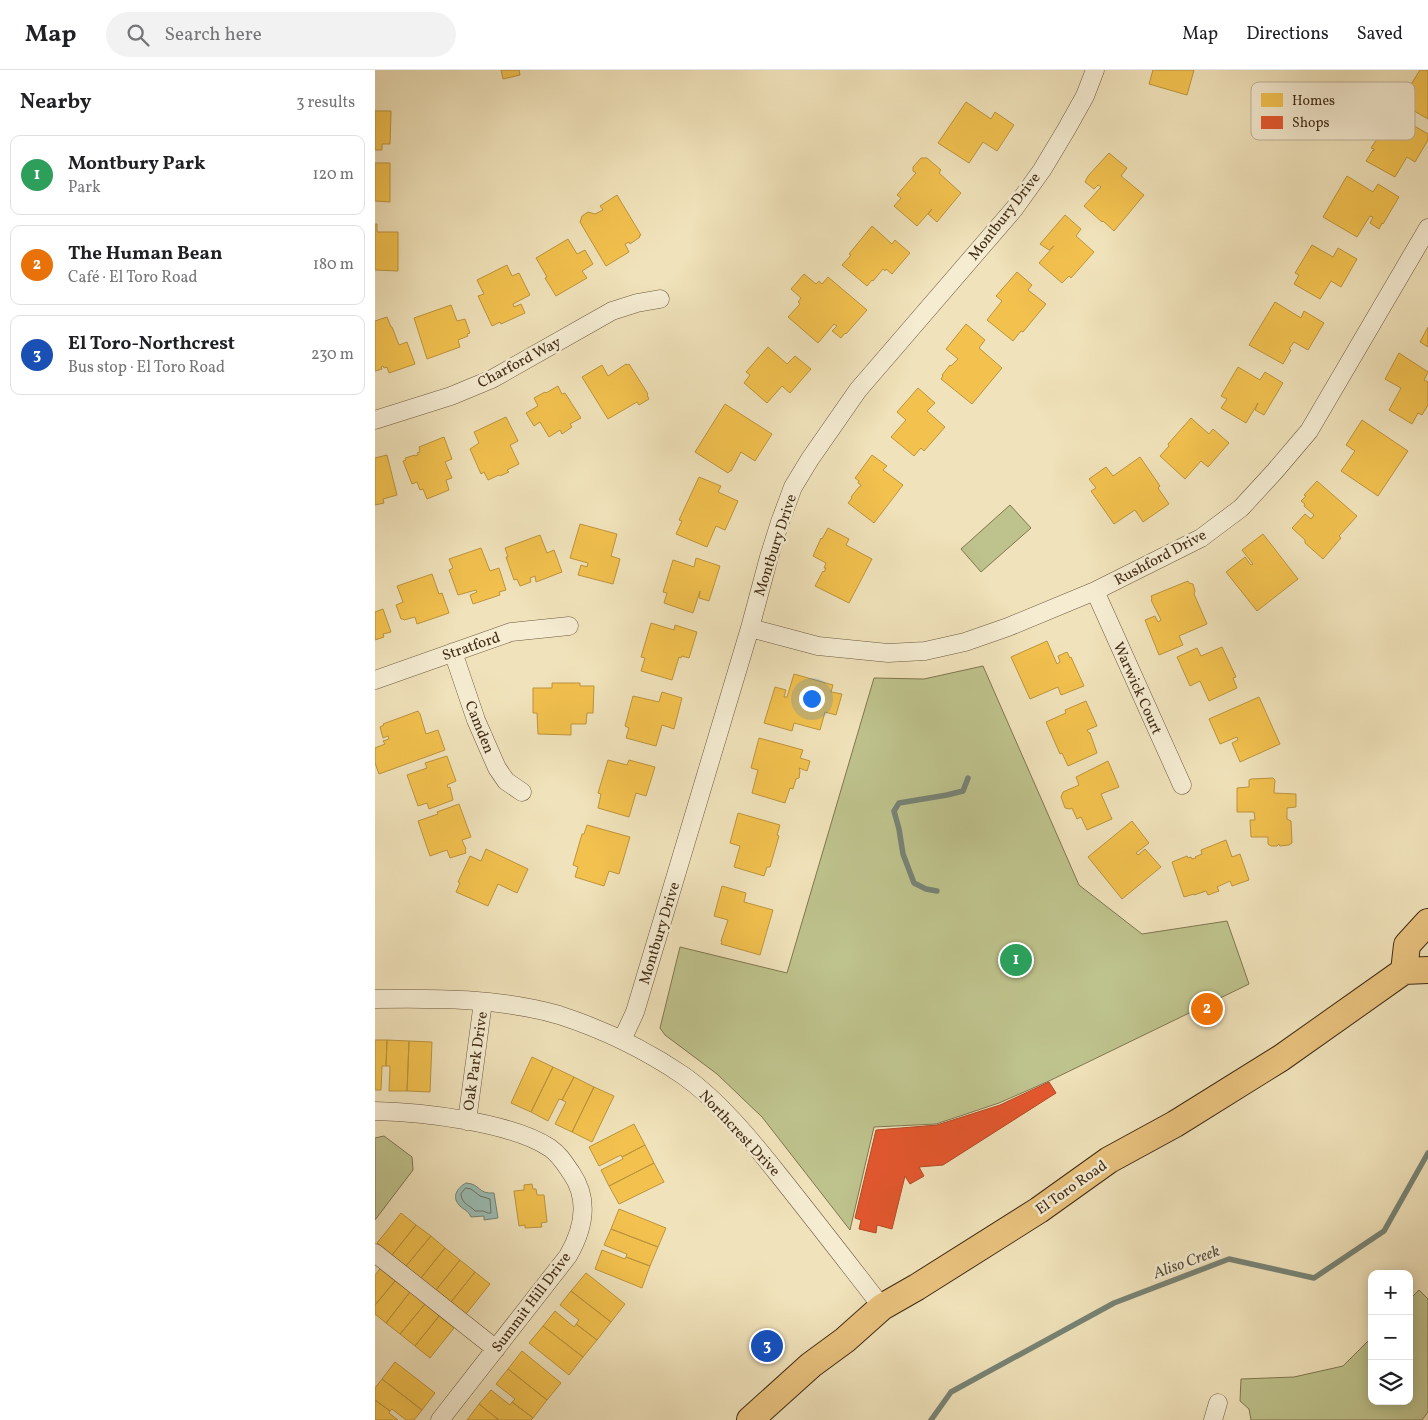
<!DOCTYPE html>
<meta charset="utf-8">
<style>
body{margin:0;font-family:Vollkorn,serif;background:#f2f2f2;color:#202124}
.controls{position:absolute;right:15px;bottom:15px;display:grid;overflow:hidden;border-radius:10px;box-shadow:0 2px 12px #0003}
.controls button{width:45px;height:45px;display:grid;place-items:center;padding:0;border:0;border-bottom:1px solid #e0e0e0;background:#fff;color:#202124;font:25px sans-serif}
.you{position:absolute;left:436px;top:628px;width:18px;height:18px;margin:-12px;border:4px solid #fff;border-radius:50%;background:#1a73e8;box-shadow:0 0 0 8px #1a73e833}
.badge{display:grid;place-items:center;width:32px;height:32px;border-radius:50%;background:#111827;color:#fff;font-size:16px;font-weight:700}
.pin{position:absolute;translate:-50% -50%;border:2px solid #fff;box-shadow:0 1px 5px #0006}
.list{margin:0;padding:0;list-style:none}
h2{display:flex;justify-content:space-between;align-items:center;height:65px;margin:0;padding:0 20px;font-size:21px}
h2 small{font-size:16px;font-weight:400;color:#757577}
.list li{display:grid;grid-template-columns:32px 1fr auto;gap:15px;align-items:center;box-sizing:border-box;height:80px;margin:0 10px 10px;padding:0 10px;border:1px solid #e0e0e0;border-radius:10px}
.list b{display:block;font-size:19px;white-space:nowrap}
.list p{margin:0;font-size:16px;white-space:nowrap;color:#757577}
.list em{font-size:16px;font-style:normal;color:#757577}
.icon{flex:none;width:28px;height:28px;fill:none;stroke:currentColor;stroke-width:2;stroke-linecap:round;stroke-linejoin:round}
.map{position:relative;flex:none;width:1053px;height:1350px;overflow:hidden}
header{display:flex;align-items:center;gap:30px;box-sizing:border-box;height:70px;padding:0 25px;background:#fff;border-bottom:1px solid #e0e0e0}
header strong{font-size:24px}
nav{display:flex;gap:28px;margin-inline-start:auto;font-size:18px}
.search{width:350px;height:45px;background:#f2f2f2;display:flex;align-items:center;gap:12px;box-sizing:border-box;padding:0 18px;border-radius:28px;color:#757577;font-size:19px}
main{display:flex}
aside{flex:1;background:#fff}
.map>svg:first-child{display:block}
.green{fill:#bec28c;stroke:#807650}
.water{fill:#9bbdb5;stroke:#778375}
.homes{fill:#f2c14e;stroke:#bd943d}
.shops{fill:#e4572e;stroke:#b34a26}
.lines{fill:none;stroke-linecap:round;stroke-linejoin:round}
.shore{stroke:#6e7464;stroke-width:1}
.stream{stroke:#778375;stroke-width:5.5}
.street-casing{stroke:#6d593e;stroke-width:19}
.primary-casing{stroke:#412b14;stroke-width:28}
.street{stroke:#f5ecd2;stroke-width:18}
.primary{stroke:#e8c17d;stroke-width:26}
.labels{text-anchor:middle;stroke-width:5;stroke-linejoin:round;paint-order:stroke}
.street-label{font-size:15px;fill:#412b14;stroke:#f5ecd2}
.water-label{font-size:16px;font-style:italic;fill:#58503c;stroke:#f5ecd2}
.key{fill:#f5ecd2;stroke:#bfb299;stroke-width:1}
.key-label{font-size:14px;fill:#412b14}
</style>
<header>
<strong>Map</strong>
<div class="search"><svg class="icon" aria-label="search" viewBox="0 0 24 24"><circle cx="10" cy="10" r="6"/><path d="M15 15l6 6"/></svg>Search here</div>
<nav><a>Map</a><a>Directions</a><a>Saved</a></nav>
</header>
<main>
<aside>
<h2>Nearby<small>3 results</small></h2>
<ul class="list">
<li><span class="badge" style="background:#2e9e5b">1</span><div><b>Montbury Park</b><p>Park</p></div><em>120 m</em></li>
<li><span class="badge" style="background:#e8710a">2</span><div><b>The Human Bean</b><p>Café · El Toro Road</p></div><em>180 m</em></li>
<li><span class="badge" style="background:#1a4fb4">3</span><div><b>El Toro-Northcrest</b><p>Bus stop · El Toro Road</p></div><em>230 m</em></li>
</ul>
</aside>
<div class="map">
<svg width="1053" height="1350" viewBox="0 0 1053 1350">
<rect width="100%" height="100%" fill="#f0e2ba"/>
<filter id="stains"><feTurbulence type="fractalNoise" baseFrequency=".004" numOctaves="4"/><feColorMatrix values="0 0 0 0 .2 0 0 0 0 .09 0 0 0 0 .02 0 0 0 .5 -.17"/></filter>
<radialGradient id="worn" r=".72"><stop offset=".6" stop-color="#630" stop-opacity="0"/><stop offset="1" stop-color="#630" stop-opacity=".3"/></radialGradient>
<path class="green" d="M 635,435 L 656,458 L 606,502 L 586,479 Z
M 608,596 L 704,815 L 767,864 L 852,851 L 874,914 L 674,1011 L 624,1033 L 561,1054 L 499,1057 L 475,1160 L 387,1047 L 342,1004 L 290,965 L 285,958 L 305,877 L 412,903 L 499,608 L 549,609 Z
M 9,1066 L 37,1087 L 38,1100 L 0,1150 L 0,1068 Z
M 1044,1220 L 1053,1229 L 1053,1342 L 1047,1350 L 876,1350 L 874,1339 L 865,1331 L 866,1309 L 919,1307 L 968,1296 L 997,1267 L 997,1331 L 1034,1331 L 1034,1230 Z"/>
<path class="water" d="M 91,1113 C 106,1114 102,1124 119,1123 L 123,1148 L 109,1150 L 109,1146 L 96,1147 C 92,1139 90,1141 85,1136 C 76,1127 82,1118 91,1113 Z"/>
<path class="homes" d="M 126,0 L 144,0 L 145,5 L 128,9 Z
M 778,0 L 819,0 L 812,25 L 774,14 Z
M 1045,0 L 1053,0 L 1053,49 L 1029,35 L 1035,27 L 1030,24 Z
M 591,32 L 616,49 L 620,42 L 639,55 L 622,81 L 608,72 L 594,93 L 563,73 Z
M 0,41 L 16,41 L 15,74 L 7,74 L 7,80 L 0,80 Z
M 1014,48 L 1033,59 L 1036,54 L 1053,64 L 1053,70 L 1040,92 L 1032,87 L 1020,107 L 991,91 L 998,80 L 999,81 L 999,79 L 996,78 L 1002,69 L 993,64 L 998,54 L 1007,59 Z
M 734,83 L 752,98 L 746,106 L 769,125 L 739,161 L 728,151 L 727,152 L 709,136 L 726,117 L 723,115 L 719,119 L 710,112 L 713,106 Z
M 546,88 L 552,88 L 566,100 L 564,103 L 586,123 L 562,152 L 553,144 L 557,139 L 542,156 L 519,136 L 526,128 L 522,125 L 541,103 L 538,101 L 538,97 Z
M 0,93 L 15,93 L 15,132 L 0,131 Z
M 972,106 L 998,122 L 1003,114 L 1024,127 L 1008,154 L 1007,153 L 1004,159 L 995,153 L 998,147 L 995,146 L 982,167 L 948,147 Z
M 242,125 L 266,165 L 264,166 L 265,167 L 255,174 L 254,172 L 250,174 L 254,182 L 231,196 L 205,152 L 207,146 L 213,142 L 220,144 L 228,140 L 225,136 Z
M 690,145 L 706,159 L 701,166 L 719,182 L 696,208 L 694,206 L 687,213 L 664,193 L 679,176 L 674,180 L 665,174 Z
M 0,154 L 2,154 L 2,162 L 23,162 L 23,201 L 0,200 Z
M 497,156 L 517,174 L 520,170 L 535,183 L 517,204 L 511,199 L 510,201 L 508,199 L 498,211 L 497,210 L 492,216 L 467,195 L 476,185 L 474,184 Z
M 193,169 L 202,184 L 210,180 L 218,194 L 207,201 L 212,208 L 181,226 L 170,208 L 172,207 L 161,188 Z
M 937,175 L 958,187 L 963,178 L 982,189 L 966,217 L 956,211 L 945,229 L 919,214 L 924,205 L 920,203 Z
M 132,195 L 137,206 L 144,203 L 155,225 L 138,234 L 139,237 L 146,234 L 150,243 L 126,254 L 125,252 L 117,256 L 103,226 L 109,224 L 102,210 Z
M 642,202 L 657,215 L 653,220 L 671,234 L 648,262 L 646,261 L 638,271 L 612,250 L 627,231 L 621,226 Z
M 429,204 L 441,214 L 444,211 L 447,214 L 453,207 L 492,240 L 471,264 L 470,263 L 466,268 L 457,261 L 462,256 L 459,254 L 443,273 L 413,247 L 425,234 L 423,232 L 426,228 L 416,219 Z
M 900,232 L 926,248 L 929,241 L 949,253 L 933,280 L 919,272 L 914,279 L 916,280 L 908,294 L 874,275 Z
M 76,235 L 82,251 L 90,249 L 95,263 L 92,264 L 93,266 L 83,270 L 85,277 L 52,289 L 39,248 Z
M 12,247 L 16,257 L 17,257 L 24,275 L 32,272 L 40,294 L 14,303 L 12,297 L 9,298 L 8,296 L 6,297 L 7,299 L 0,301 L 0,251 Z
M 591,254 L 610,270 L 604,278 L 627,298 L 597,334 L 566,309 L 568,306 L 567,305 L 575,295 L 576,296 L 583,289 L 571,279 Z
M 1053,257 L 1053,277 L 1045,272 Z
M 393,277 L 412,294 L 420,286 L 436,299 L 415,323 L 407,316 L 392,333 L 369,313 L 375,305 L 371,302 Z
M 1024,283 L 1053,302 L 1049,310 L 1053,312 L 1053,335 L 1047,345 L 1043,343 L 1037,354 L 1014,340 L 1026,318 L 1010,309 Z
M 251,294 L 252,295 L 254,294 L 273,324 L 272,325 L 274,329 L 264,335 L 262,332 L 233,349 L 207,307 L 227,295 L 233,306 Z
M 863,297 L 885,310 L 890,302 L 908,313 L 889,345 L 880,340 L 883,333 L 871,353 L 846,338 L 852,329 L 846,326 Z
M 183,316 L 187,324 L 190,323 L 206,348 L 195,354 L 197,357 L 187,364 L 185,360 L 174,367 L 165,352 L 159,356 L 151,343 L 163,336 L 159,328 L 170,322 L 171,323 Z
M 543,318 L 560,333 L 552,341 L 570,357 L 549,381 L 546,378 L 539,386 L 516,367 L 531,350 L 522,342 Z
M 350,334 L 397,364 L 380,391 L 366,382 L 356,401 L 355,401 L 353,403 L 320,382 Z
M 131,347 L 143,371 L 135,375 L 144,394 L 132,400 L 134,402 L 125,406 L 124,405 L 113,410 L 109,402 L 106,404 L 95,379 L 104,373 L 99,362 Z
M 816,348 L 834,364 L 838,359 L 854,373 L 833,397 L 826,391 L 810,409 L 785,386 L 794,376 L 793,374 Z
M 987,350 L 1033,381 L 1003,426 L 966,401 L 980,381 L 971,375 Z
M 69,367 L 77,389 L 70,392 L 77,408 L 71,410 L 74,420 L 52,429 L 48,419 L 45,420 L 42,412 L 37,414 L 28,391 L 31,390 L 30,388 L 40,385 L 40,386 L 43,385 L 42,383 L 45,382 L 44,377 Z
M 12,385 L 22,425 L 8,429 L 9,433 L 0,435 L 0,388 Z
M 497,385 L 512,396 L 508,400 L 528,415 L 499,453 L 473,433 L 477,428 L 476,427 L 484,417 L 485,417 L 486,415 L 483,413 L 484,411 L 480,408 Z
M 765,387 L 785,416 L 783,418 L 794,434 L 768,452 L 760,440 L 739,454 L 716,421 L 721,418 L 714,409 L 731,397 L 738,406 Z
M 324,407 L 346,416 L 343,422 L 363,431 L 350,460 L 341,456 L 332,477 L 301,464 L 307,451 L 304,450 Z
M 942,411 L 982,446 L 964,466 L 966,468 L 948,489 L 930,473 L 930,470 L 917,458 L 930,444 L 936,449 L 939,445 L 929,436 L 930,434 L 926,431 L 931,426 L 929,425 Z
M 205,454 L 242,464 L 236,486 L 245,489 L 238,514 L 203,505 L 206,495 L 212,497 L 213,493 L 195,488 Z
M 453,458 L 474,469 L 471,475 L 497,489 L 474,533 L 440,516 L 448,501 L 449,502 L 451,498 L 449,498 L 451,493 L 438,486 L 446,468 L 447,469 Z
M 888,464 L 923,509 L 882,541 L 851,502 L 870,487 L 876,495 L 878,494 L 867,480 Z
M 165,465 L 172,483 L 179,480 L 187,502 L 161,512 L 160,506 L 155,508 L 156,512 L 145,516 L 142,509 L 139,510 L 131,487 L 133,487 L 130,478 Z
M 106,478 L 115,501 L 124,498 L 131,520 L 124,522 L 125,525 L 98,534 L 95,525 L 102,522 L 101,520 L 83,525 L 74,500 L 78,498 L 74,489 Z
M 321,488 L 345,496 L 334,531 L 324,528 L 325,521 L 318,543 L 289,533 L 292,523 L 288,522 L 298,490 L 319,497 Z
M 57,504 L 64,524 L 67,523 L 74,543 L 42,554 L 40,547 L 29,550 L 28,549 L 26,549 L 21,535 L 28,532 L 22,516 Z
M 813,511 L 814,513 L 818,514 L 820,521 L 819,524 L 832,554 L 804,566 L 808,575 L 784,585 L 770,550 L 780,546 L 783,552 L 786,550 L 776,530 L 777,529 L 776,526 Z
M 8,539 L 16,562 L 8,564 L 9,567 L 0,570 L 0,542 Z
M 276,553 L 299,560 L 300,555 L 322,562 L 314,588 L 307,586 L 306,588 L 304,587 L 297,610 L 266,601 L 270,588 L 266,587 Z
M 672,571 L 682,594 L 685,592 L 683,586 L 692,582 L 695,588 L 696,587 L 709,616 L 686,625 L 683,617 L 655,629 L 636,587 Z
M 847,577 L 861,607 L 858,608 L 862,618 L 834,631 L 825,611 L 815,616 L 802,587 L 822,578 L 826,586 Z
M 419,604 L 458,615 L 456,622 L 467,624 L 461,645 L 450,642 L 445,660 L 419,653 L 417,661 L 389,653 L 400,617 L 411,620 L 409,627 L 412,627 Z
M 177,613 L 205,613 L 205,616 L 219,616 L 218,643 L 212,643 L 211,654 L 196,654 L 196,665 L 163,664 L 162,643 L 158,643 L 158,618 L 177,618 Z
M 287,622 L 307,628 L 299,659 L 287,655 L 281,676 L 251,668 L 254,658 L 250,656 L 258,626 L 284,632 Z
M 884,627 L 905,674 L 865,692 L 857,673 L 863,670 L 862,667 L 845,674 L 834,649 Z
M 711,631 L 722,656 L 712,660 L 714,663 L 715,663 L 722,683 L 693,696 L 687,683 L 685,684 L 671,652 L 691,643 L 690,640 Z
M 43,641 L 45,644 L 51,664 L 63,660 L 70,680 L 4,704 L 0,693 L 0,678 L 10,674 L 8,671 L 14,669 L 13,666 L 8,668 L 5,657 L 9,655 L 8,654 Z
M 384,668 L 428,680 L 425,688 L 435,691 L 432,701 L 424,698 L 425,701 L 424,708 L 421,709 L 418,719 L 415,718 L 410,733 L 377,723 L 383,700 L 376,698 Z
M 72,686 L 81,711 L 72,715 L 73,718 L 75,717 L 78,730 L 54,739 L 52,733 L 43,736 L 32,705 L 52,698 L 50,693 Z
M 233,690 L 252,695 L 254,690 L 280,697 L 271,726 L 261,723 L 254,747 L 223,738 L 226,724 L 223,723 Z
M 733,691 L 744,717 L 726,724 L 737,749 L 712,760 L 706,747 L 702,749 L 697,738 L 695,739 L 690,738 L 686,727 L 688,722 L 704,715 L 701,707 Z
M 898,708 L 900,710 L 899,723 L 921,724 L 921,737 L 912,738 L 912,749 L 916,751 L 917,773 L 914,775 L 905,776 L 904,774 L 902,776 L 896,776 L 893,774 L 893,767 L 876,767 L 875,750 L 880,750 L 879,742 L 862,742 L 862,718 L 874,717 L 874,710 L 876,709 Z
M 84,734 L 96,767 L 87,770 L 91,779 L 90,780 L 91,783 L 75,788 L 72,780 L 55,786 L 43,751 L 63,744 L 62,742 Z
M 363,743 L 405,755 L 402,765 L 404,766 L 395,797 L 392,797 L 389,806 L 359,797 L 365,776 L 355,773 Z
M 757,751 L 774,773 L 761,783 L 763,785 L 770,779 L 786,797 L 747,829 L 713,787 Z
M 212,755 L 255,767 L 244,804 L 234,801 L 229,816 L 200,807 L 203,797 L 198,795 L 207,764 L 209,764 Z
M 851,770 L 857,787 L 865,784 L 874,810 L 857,816 L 855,811 L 842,817 L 844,821 L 833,825 L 831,821 L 819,825 L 819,824 L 809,827 L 797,792 L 812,786 L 813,788 L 816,787 L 817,789 L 821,788 L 820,787 L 827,784 L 826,780 Z
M 111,779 L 153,799 L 142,823 L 123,814 L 113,836 L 81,822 L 85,813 L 83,812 L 95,786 L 106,791 Z
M 347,816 L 371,823 L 369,832 L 398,840 L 385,885 L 346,874 L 347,872 L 346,871 L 353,850 L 339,846 Z
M 0,970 L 12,970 L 11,996 L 7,996 L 6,1020 L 0,1020 Z
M 12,970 L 34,971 L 32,1021 L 14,1021 L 15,996 L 11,996 Z
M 34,971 L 57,972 L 55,1022 L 32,1021 Z
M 157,987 L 178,997 L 156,1042 L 136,1033 Z
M 178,997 L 199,1007 L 187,1030 L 184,1029 L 173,1051 L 156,1042 Z
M 199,1007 L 219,1017 L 197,1062 L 180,1054 L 191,1032 L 187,1030 Z
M 219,1017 L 239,1026 L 217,1072 L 197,1062 Z
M 259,1054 L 270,1075 L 247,1087 L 246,1085 L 224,1096 L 214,1077 Z
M 270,1075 L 279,1093 L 234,1116 L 226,1100 L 248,1089 L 247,1087 Z
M 279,1093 L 289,1112 L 244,1134 L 234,1116 Z
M 157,1114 L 158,1119 L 161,1119 L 162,1125 L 169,1125 L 172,1152 L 166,1153 L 167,1157 L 150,1158 L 150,1155 L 144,1156 L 139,1121 L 149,1120 L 149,1115 Z
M 244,1139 L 291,1158 L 283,1177 L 236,1159 Z
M 26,1143 L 41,1155 L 17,1185 L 2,1173 Z
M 41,1155 L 56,1166 L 31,1196 L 17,1185 Z
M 236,1159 L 283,1177 L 275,1196 L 251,1187 L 252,1184 L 229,1175 Z
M 56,1166 L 70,1178 L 46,1208 L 31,1196 Z
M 70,1178 L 85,1190 L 61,1220 L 46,1208 Z
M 227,1180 L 250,1189 L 251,1187 L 275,1196 L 267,1218 L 220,1199 Z
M 85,1190 L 100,1202 L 76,1232 L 61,1220 Z
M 5,1199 L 20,1211 L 0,1235 L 0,1205 Z
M 100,1202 L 115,1214 L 91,1244 L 76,1232 Z
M 211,1203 L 250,1234 L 236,1252 L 196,1221 Z
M 20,1211 L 35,1222 L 11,1253 L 0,1244 L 0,1235 Z
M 196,1221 L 236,1252 L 222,1270 L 201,1254 L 204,1250 L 185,1235 Z
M 35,1222 L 50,1234 L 25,1264 L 11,1253 Z
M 50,1234 L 64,1246 L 40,1276 L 25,1264 Z
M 180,1241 L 199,1257 L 201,1254 L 222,1270 L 208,1287 L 168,1256 Z
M 64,1246 L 79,1258 L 55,1288 L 40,1276 Z
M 168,1256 L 208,1287 L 194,1305 L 154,1273 Z
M 147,1281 L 186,1313 L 172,1330 L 133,1299 Z
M 20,1292 L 60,1323 L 47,1340 L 7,1309 Z
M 133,1299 L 172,1330 L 158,1348 L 137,1332 L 140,1329 L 121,1314 Z
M 7,1309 L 47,1340 L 39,1350 L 31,1350 L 17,1339 L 15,1341 L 0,1330 L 0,1318 Z
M 116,1320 L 135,1335 L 137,1332 L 158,1348 L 156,1350 L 124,1350 L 104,1334 Z
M 0,1330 L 15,1341 L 14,1343 L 23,1350 L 0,1350 Z
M 104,1334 L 124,1350 L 92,1350 Z"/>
<path class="shops" d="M 842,930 L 845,935 L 823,950 L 819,943 Z
M 674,1012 L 681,1023 L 568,1095 L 544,1097 L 549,1106 L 535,1114 L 530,1106 L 517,1159 L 502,1155 L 501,1163 L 484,1159 L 486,1150 L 480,1148 L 501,1060 L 562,1055 L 625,1035 Z"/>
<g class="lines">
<path class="shore" d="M 91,1118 L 96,1119 L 105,1126 L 115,1129 L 116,1143 L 113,1143 L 108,1141 L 100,1141 C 95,1135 86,1134 86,1124 Z"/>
<path class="stream" d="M 562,821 L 551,819 L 539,813 L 528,784 L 524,759 L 519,741 L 524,733 L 572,725 L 588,721 L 593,708
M 556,1350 L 576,1322 L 739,1233 L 854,1189 L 939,1208 L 1009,1161 L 1053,1083"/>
<g class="street-casing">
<path id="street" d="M 0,350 L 76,326 L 117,309 L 237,241 L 262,233 L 285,229
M 720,521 L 807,715
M 375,558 L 443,576 L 513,583 L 550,581 L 590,572 L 633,557 L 720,521 L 826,468 L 866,438 L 900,401 L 934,361 L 1053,158
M 78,582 L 101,650 L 122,698 L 131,711 L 147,722
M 0,610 L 136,562 L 194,556
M 0,929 C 61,928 125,928 184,945 C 227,959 271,980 309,1006 C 344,1031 376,1070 403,1104 C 438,1148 473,1193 507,1237
M 247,970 L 260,942 L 375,558 L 394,487 L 405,452 L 418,417 L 435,389 L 483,320 L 639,139 L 667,100 L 691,60 L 710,26 L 720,0
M 0,1041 C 46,1042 136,1052 175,1078 C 185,1085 190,1094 197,1104 C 215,1131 208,1160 193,1186 L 65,1350
M 92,1051 L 108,932
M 0,1183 L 121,1279
M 838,1350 L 843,1333"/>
</g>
<g class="primary-casing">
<path id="primary" d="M 1029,901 L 1032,875 L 1053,852
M 375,1350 L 436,1295 L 470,1270 L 507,1237 L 542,1217 L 664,1140 L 734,1090 L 800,1054 L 906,988 L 1029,901 L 1053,900"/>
</g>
<use href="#street" class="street"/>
<use href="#primary" class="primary"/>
</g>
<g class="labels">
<g class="street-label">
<text transform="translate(629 146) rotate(-52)" y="5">Montbury Drive</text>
<text transform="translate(144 292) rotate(-28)" y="5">Charford Way</text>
<text transform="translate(400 475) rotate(-72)" y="5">Montbury Drive</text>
<text transform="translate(785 487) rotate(-28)" y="5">Rushford Drive</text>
<text transform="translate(96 576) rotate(-19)" y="5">Stratford</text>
<text transform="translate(763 618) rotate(66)" y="5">Warwick Court</text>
<text transform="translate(105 657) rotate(68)" y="5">Camden</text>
<text transform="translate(284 863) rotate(-73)" y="5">Montbury Drive</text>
<text transform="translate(100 991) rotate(-82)" y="5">Oak Park Drive</text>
<text transform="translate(365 1063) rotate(47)" y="5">Northcrest Drive</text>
<text transform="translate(696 1117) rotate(-35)" y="5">El Toro Road</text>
<text transform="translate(156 1232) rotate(-53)" y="5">Summit Hill Drive</text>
</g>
<g class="water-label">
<text transform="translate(811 1191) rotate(-20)" y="6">Aliso Creek</text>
</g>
</g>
<rect x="876" y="12" width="164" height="58" rx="8" class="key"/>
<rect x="886" y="23" width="22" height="14" fill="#f2c14e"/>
<rect x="886" y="46" width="22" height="13" fill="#e4572e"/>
<g class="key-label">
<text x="917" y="35">Homes</text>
<text x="917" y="57">Shops</text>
</g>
<rect width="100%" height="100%" filter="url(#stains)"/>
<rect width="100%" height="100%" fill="url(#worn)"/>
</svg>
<div class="controls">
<button>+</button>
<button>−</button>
<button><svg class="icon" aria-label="layers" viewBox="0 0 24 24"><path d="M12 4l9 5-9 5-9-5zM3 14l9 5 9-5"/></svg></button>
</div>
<div class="you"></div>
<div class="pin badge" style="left:641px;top:890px;background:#2e9e5b">1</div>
<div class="pin badge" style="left:832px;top:939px;background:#e8710a">2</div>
<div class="pin badge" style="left:392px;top:1276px;background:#1a4fb4">3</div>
</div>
</main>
